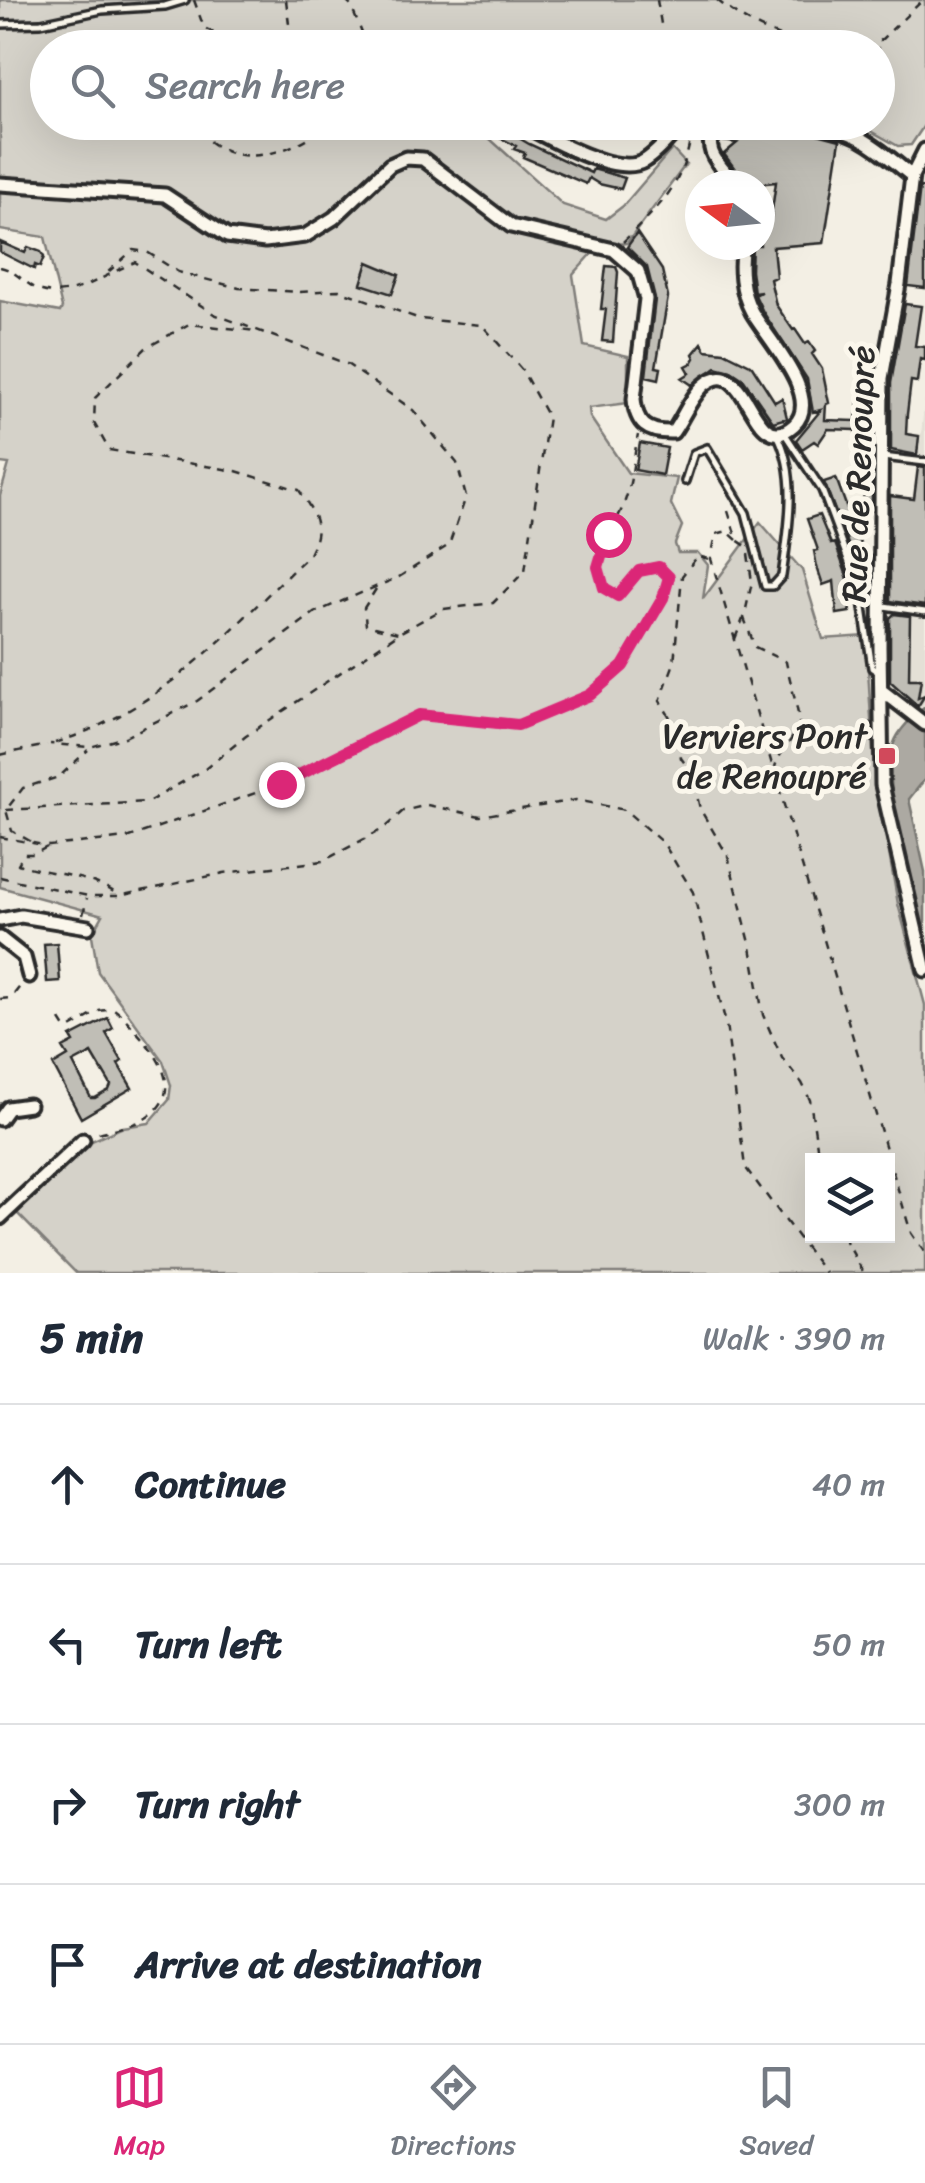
<!DOCTYPE html>
<meta charset="utf-8">
<style>
body{margin:0;font-family:Sriracha,sans-serif;background:#f6f6f7;color:#1f2937}
.controls{position:absolute;right:30px;bottom:30px;display:grid;overflow:hidden;border-radius:0px;box-shadow:0 10px 40px #0002}
.controls button{width:90px;height:90px;display:grid;place-items:center;padding:0;border:0;border-bottom:2px solid #e0e1e3;background:#fff;color:#1f2937;font:50px sans-serif}
.compass{position:absolute;left:685px;top:170px;width:90px;height:90px;border-radius:50%;background:#fff;box-shadow:0 10px 40px #0002;rotate:285deg}
.stop{position:absolute;width:30px;height:30px;margin:-22px;border:8px solid #db2777;border-radius:50%;background:#fff}
.stop.end{background:#db2777;border-color:#fff;box-shadow:0 2px 10px #0008}
.list{margin:0;padding:0;list-style:none}
h2{display:flex;justify-content:space-between;align-items:center;height:130px;margin:0;padding:0 40px;font-size:42px}
h2 small{font-size:32px;font-weight:400;color:#747a83}
.list li{display:grid;grid-template-columns:65px 1fr auto;gap:30px;align-items:center;box-sizing:border-box;height:160px;padding:0 40px;border-top:2px solid #e0e1e3}
.list b{display:block;font-size:38px;white-space:nowrap}
.list em{font-size:32px;font-style:normal;color:#747a83}
.icon{flex:none;width:55px;height:55px;fill:none;stroke:currentColor;stroke-width:2;stroke-linecap:round;stroke-linejoin:round}
.map{position:relative;flex:none;width:925px;height:1273px;overflow:hidden}
.search{position:absolute;background:#fff;box-shadow:0 10px 40px #0002;left:30px;right:30px;top:30px;height:110px;display:flex;align-items:center;gap:25px;box-sizing:border-box;padding:0 35px;border-radius:55px;color:#747a83;font-size:38px}
.sheet{height:770px;background:#fff}
nav{display:flex;justify-content:space-around;align-items:center;box-sizing:border-box;height:140px;border-top:2px solid #e0e1e3;background:#fff;font-size:28px;color:#747a83}
nav a{display:grid;justify-items:center;gap:5px}
nav .on{color:#db2777}
.map>svg:first-child{display:block}
.built{fill:#e4e0d6}
.green{fill:#d5d2c9;stroke:#807e7a;stroke-width:2.5;fill-rule:evenodd}
.water{fill:#aca9a2;stroke:#787772;stroke-width:2.5}
.building{fill:#c0beb6;stroke:#2b2b2b;stroke-width:2.5;fill-rule:evenodd}
.lines{fill:none;stroke-linecap:round;stroke-linejoin:round}
.lane-casing{stroke:#2b2b2b;stroke-width:12}
.street-casing{stroke:#2b2b2b;stroke-width:19}
.path{stroke:#2b2b2b;stroke-width:2.5;stroke-dasharray:8 8;stroke-linecap:butt}
.lane{stroke:#fbf7ec;stroke-width:5}
.street{stroke:#fbf7ec;stroke-width:11}
.route{stroke:#db2777;stroke-width:12}
.poi-dot{fill:#d1495b;stroke:#fbf7ec;stroke-width:4}
.labels{text-anchor:middle;stroke-width:10;stroke-linejoin:round;paint-order:stroke}
.street-label{font-size:35px;fill:#2b2b2b;stroke:#fbf7ec}
.poi-label{font-size:35px;fill:#2b2b2b;stroke:#fbf7ec;text-anchor:end}
</style>
<div class="map">
<svg width="925" height="1273" viewBox="0 0 925 1273">
<rect width="100%" height="100%" fill="#f3efe4"/>
<filter id="ink" filterUnits="userSpaceOnUse"><feTurbulence type="fractalNoise" baseFrequency=".01" numOctaves="2"/><feDisplacementMap in="SourceGraphic" scale="20" xChannelSelector="R" yChannelSelector="G"/><feConvolveMatrix kernelMatrix="1 2 1 2 8 2 1 2 1" color-interpolation-filters="sRGB"/></filter>
<g filter="url(#ink)">
<path class="built" d="M 925,398 L 925,704 L 920,708 L 925,712 L 909,720 L 895,707 L 888,678 L 888,496 L 914,498 Z"/>
<path class="green" d="M 0,0 L 925,0 L 925,124 L 911,145 L 898,146 L 857,123 L 878,122 L 878,48 L 48,48 L 48,122 L 480,123 L 480,130 L 563,205 L 606,219 L 623,206 L 672,149 L 686,164 L 627,243 L 599,246 L 573,275 L 584,346 L 628,356 L 628,403 L 589,408 L 590,417 L 628,473 L 677,478 L 671,504 L 682,526 L 675,544 L 678,553 L 698,553 L 708,565 L 703,599 L 760,522 L 802,570 L 823,639 L 866,636 L 874,768 L 898,904 L 925,1005 L 925,1273 L 76,1273 L 13,1209 L 78,1147 L 123,1127 L 149,1123 L 169,1100 L 171,1085 L 163,1061 L 98,972 L 92,935 L 103,915 L 0,887 L 0,496 L 9,464 L 0,463 L 0,301 L 60,312 L 62,308 L 45,237 L 0,230 ZM 812,1160 L 888,1160 L 888,1236 L 812,1236 Z"/>
<path class="water" d="M 925,707 L 925,779 L 909,799 L 925,872 L 925,936 C 912,888 884,797 892,750 C 895,733 912,717 925,707 Z"/>
<path class="building" d="M 488,122 L 501,122 L 499,125 L 520,135 L 519,138 L 529,144 L 591,173 L 593,169 L 625,178 L 621,189 L 599,184 L 589,178 L 586,184 L 523,157 L 525,153 L 514,149 L 516,146 L 485,130 Z
M 746,122 L 803,130 L 840,140 L 824,243 L 773,247 L 776,277 L 770,279 L 776,305 L 793,330 L 795,329 L 805,344 L 809,342 L 815,351 L 812,354 L 822,369 L 829,403 L 826,404 L 825,420 L 856,421 L 859,391 L 871,392 L 872,505 L 866,506 L 861,485 L 861,441 L 856,441 L 856,430 L 828,429 L 818,444 L 814,441 L 802,449 L 796,440 L 821,410 L 813,412 L 807,379 L 763,312 L 755,295 L 761,292 L 754,293 L 751,270 L 752,245 L 760,245 L 760,218 L 771,217 L 776,182 L 747,185 L 724,154 L 737,143 L 722,141 L 725,129 L 729,130 L 730,124 L 745,126 Z
M 920,187 L 925,188 L 925,288 L 908,286 Z
M 637,233 L 662,270 L 668,297 L 656,367 L 661,368 L 659,379 L 646,376 L 655,299 L 647,267 L 627,247 Z
M 0,242 L 25,253 L 28,247 L 41,252 L 44,257 L 40,267 L 35,265 L 34,269 L 0,252 Z
M 368,262 L 399,275 L 392,294 L 361,284 Z
M 606,266 L 616,267 L 618,272 L 613,342 L 602,341 L 606,309 L 601,309 Z
M 905,304 L 921,306 L 915,346 L 925,347 L 925,360 L 920,359 L 917,382 L 911,381 L 907,414 L 906,434 L 919,436 L 917,455 L 891,450 L 891,383 Z
M 702,343 L 706,350 L 724,352 L 752,366 L 775,402 L 782,398 L 787,418 L 773,422 L 743,379 L 731,371 L 716,367 L 692,385 L 682,378 L 690,373 L 686,366 L 692,363 L 695,358 L 693,354 Z
M 640,443 L 667,448 L 662,475 L 635,470 Z
M 918,467 L 925,468 L 925,606 L 890,601 L 890,496 L 914,499 Z
M 836,478 L 871,574 L 868,576 L 869,581 L 863,583 L 824,482 Z
M 819,515 L 831,544 L 835,543 L 851,587 L 847,588 L 850,612 L 837,614 L 834,581 L 823,585 L 817,567 L 814,551 L 818,550 L 807,519 Z
M 894,614 L 910,616 L 909,679 L 921,679 L 918,698 L 925,695 L 918,706 L 890,681 L 890,618 Z
M 57,943 L 60,981 L 47,982 L 44,944 Z
M 108,1018 L 113,1028 L 106,1033 L 122,1061 L 118,1064 L 132,1088 L 81,1118 L 53,1065 L 68,1056 L 63,1048 L 74,1042 L 71,1037 ZM 92,1053 L 111,1085 L 109,1090 L 95,1098 L 91,1098 L 73,1063 Z"/>
<g class="lines">
<g class="lane-casing">
<path id="lane" d="M 0,24 L 41,23 L 102,10 L 165,6 L 185,0
M 783,431 L 822,490 L 851,568 L 862,601 L 872,668 L 878,672
M 883,457 L 925,462
M 685,481 L 694,453 L 707,448 L 746,513 L 765,586 L 773,586 L 782,576 C 788,532 799,476 777,434
M 884,606 L 925,612"/>
</g>
<g class="street-casing">
<path id="street" d="M 519,122 C 544,136 617,178 644,161 C 659,152 672,134 684,122
M 652,122 L 659,126
M 715,122 C 702,153 718,162 736,185
M 808,122 C 861,132 871,143 912,176
M 925,150 L 912,176 L 899,284 L 882,378 L 880,647 L 882,785 L 925,970
M 0,184 L 165,195 L 227,236 L 265,241 L 305,236 L 334,218 L 390,165 L 406,158 L 423,159 L 511,226 L 614,250 L 638,271 L 646,299 L 634,399 C 636,424 647,433 673,432 C 683,418 690,399 702,387 C 748,344 750,465 794,425 C 824,398 766,337 752,312 C 741,292 739,267 743,245
M 881,690 L 925,724
M 0,920 L 21,916 L 88,927
M 0,938 L 24,957 L 29,976
M 0,1119 L 8,1108 L 29,1105
M 0,1218 L 83,1140"/>
</g>
<path class="path" d="M 194,0 L 204,28 L 246,48
M 286,0 L 292,48
M 345,0 L 351,6 L 368,48
M 657,0 L 665,48
M 717,0 C 748,26 783,40 822,48
M 467,39 L 483,48
M 865,48 L 882,39 L 923,0
M 408,122 L 418,134
M 118,128 C 139,125 170,120 189,128 C 201,133 211,144 223,150 C 259,166 303,145 332,122
M 623,242 C 662,203 684,186 692,129
M 0,267 C 16,270 26,286 42,291 C 72,300 108,273 135,262 L 214,314 L 347,364 L 413,410 L 457,463 L 466,497 L 449,545 L 399,577 L 314,613 L 197,701 L 125,737 L 90,747 L 50,744
M 728,511 L 737,540 L 746,546
M 737,540 L 727,531 L 716,534 L 711,559 L 911,1233 L 925,1253
M 748,554 L 752,582 L 744,618 L 755,647 L 786,662 C 788,673 801,720 799,725 C 794,740 780,750 775,767
M 709,559 L 698,556 L 682,576 L 674,663 L 660,701 L 676,727 L 681,758 L 692,773 L 700,809 L 728,856 L 751,947 L 763,1015 L 782,1058 L 802,1083 L 810,1100 L 819,1160
M 376,589 L 364,608 L 366,625 L 398,633
M 735,639 L 743,619
M 55,743 C 165,708 227,632 308,556 C 324,527 316,516 299,490 L 236,471 L 109,450 L 94,423 L 95,398 L 146,348 L 189,324 L 257,331
M 0,755 L 47,745
M 6,810 L 148,802 L 205,769 L 246,736 L 399,633 L 443,609 L 493,603 L 525,571 L 548,417 L 522,370 L 482,325 L 420,319 L 339,290 L 298,292 L 239,288 L 178,272 L 147,252 L 133,250 L 107,273
M 0,837 L 49,846 L 127,838 L 281,784 L 419,715 L 519,725 L 590,695 L 623,666 L 663,598 L 669,577 L 659,567 L 639,571 L 617,597 L 604,589 C 592,544 618,530 628,491 C 633,473 634,454 638,435
M 30,841 L 12,831 L 6,810 L 23,788 L 59,777 L 88,750
M 47,847 L 34,854 L 24,854 L 18,864 C 49,874 94,876 118,895
M 0,877 L 88,896 L 119,896 L 224,873 L 323,861 L 383,829 L 403,811 L 427,805 L 480,816 L 576,800 L 625,810 L 664,844 L 693,892 L 726,1024 L 745,1167 L 825,1273
M 83,915 L 87,898
M 0,999 L 11,998 L 22,984
M 60,1020 L 65,1028 L 69,1029 L 99,1011 L 114,1009 C 125,1017 133,1028 142,1038 C 163,1063 182,1094 146,1118 C 132,1127 109,1129 93,1135
M 843,1236 L 864,1273"/>
<use href="#lane" class="lane"/>
<use href="#street" class="street"/>
</g>
</g>
<g class="lines" filter="url(#ink)">
<path class="route" d="M 281,784 L 419,715 L 518,725 L 590,695 L 623,666 L 663,598 L 669,577 L 659,567 L 639,571 L 618,596 L 604,588 L 598,567 L 608,534"/>
</g>
<rect class="poi-dot" x="877" y="746" width="20" height="20" rx="5"/>
<g class="labels">
<g class="street-label">
<text transform="translate(858 474) rotate(-88)" y="12">Rue de Renoupré</text>
</g>
<g class="poi-label">
<text x="867" y="748">Verviers Pont<tspan x="867" dy="40">de Renoupré</tspan></text>
</g>
</g>
</svg>
<div class="controls">
<button><svg class="icon" aria-label="layers" viewBox="0 0 24 24"><path d="M12 4l9 5-9 5-9-5zM3 14l9 5 9-5"/></svg></button>
</div>
<svg class="compass" viewBox="-18 -18 36 36"><path d="M0-13l5 13h-10z" fill="#e53935"/><path d="M0 13l5-13h-10z" fill="#747a83"/></svg>
<div class="stop" style="left:608px;top:534px"></div>
<div class="stop end" style="left:281px;top:784px"></div>
<div class="search"><svg class="icon" aria-label="search" viewBox="0 0 24 24"><circle cx="10" cy="10" r="6"/><path d="M15 15l6 6"/></svg>Search here</div>
</div>
<section class="sheet">
<h2>5 min<small>Walk · 390 m</small></h2>
<ul class="list">
<li><svg class="icon" aria-label="ahead" viewBox="0 0 24 24"><path d="M12 20V5M6 11l6-6 6 6"/></svg><div><b>Continue</b></div><em>40 m</em></li>
<li><svg class="icon" aria-label="left" viewBox="0 0 24 24"><path d="M17 20v-9H6M10 6l-5 5 5 5"/></svg><div><b>Turn left</b></div><em>50 m</em></li>
<li><svg class="icon" aria-label="right" viewBox="0 0 24 24"><path d="M7 20v-9h11M14 6l5 5-5 5"/></svg><div><b>Turn right</b></div><em>300 m</em></li>
<li><svg class="icon" aria-label="arrive" viewBox="0 0 24 24"><path d="M6 21V4h12l-3 4 3 4H6"/></svg><div><b>Arrive at destination</b></div></li>
</ul>
</section>
<nav>
<a class="on"><svg class="icon" aria-label="map" viewBox="0 0 24 24"><path d="M3 6l6-2 6 2 6-2v14l-6 2-6-2-6 2zM9 4v14M15 6v14"/></svg>Map</a>
<a><svg class="icon" aria-label="directions" viewBox="0 0 24 24"><path d="M12 3l9 9-9 9-9-9zM9 14v-3h6M13 9l2 2-2 2"/></svg>Directions</a>
<a><svg class="icon" aria-label="saved" viewBox="0 0 24 24"><path d="M7 4h10v16l-5-4-5 4z"/></svg>Saved</a>
</nav>
